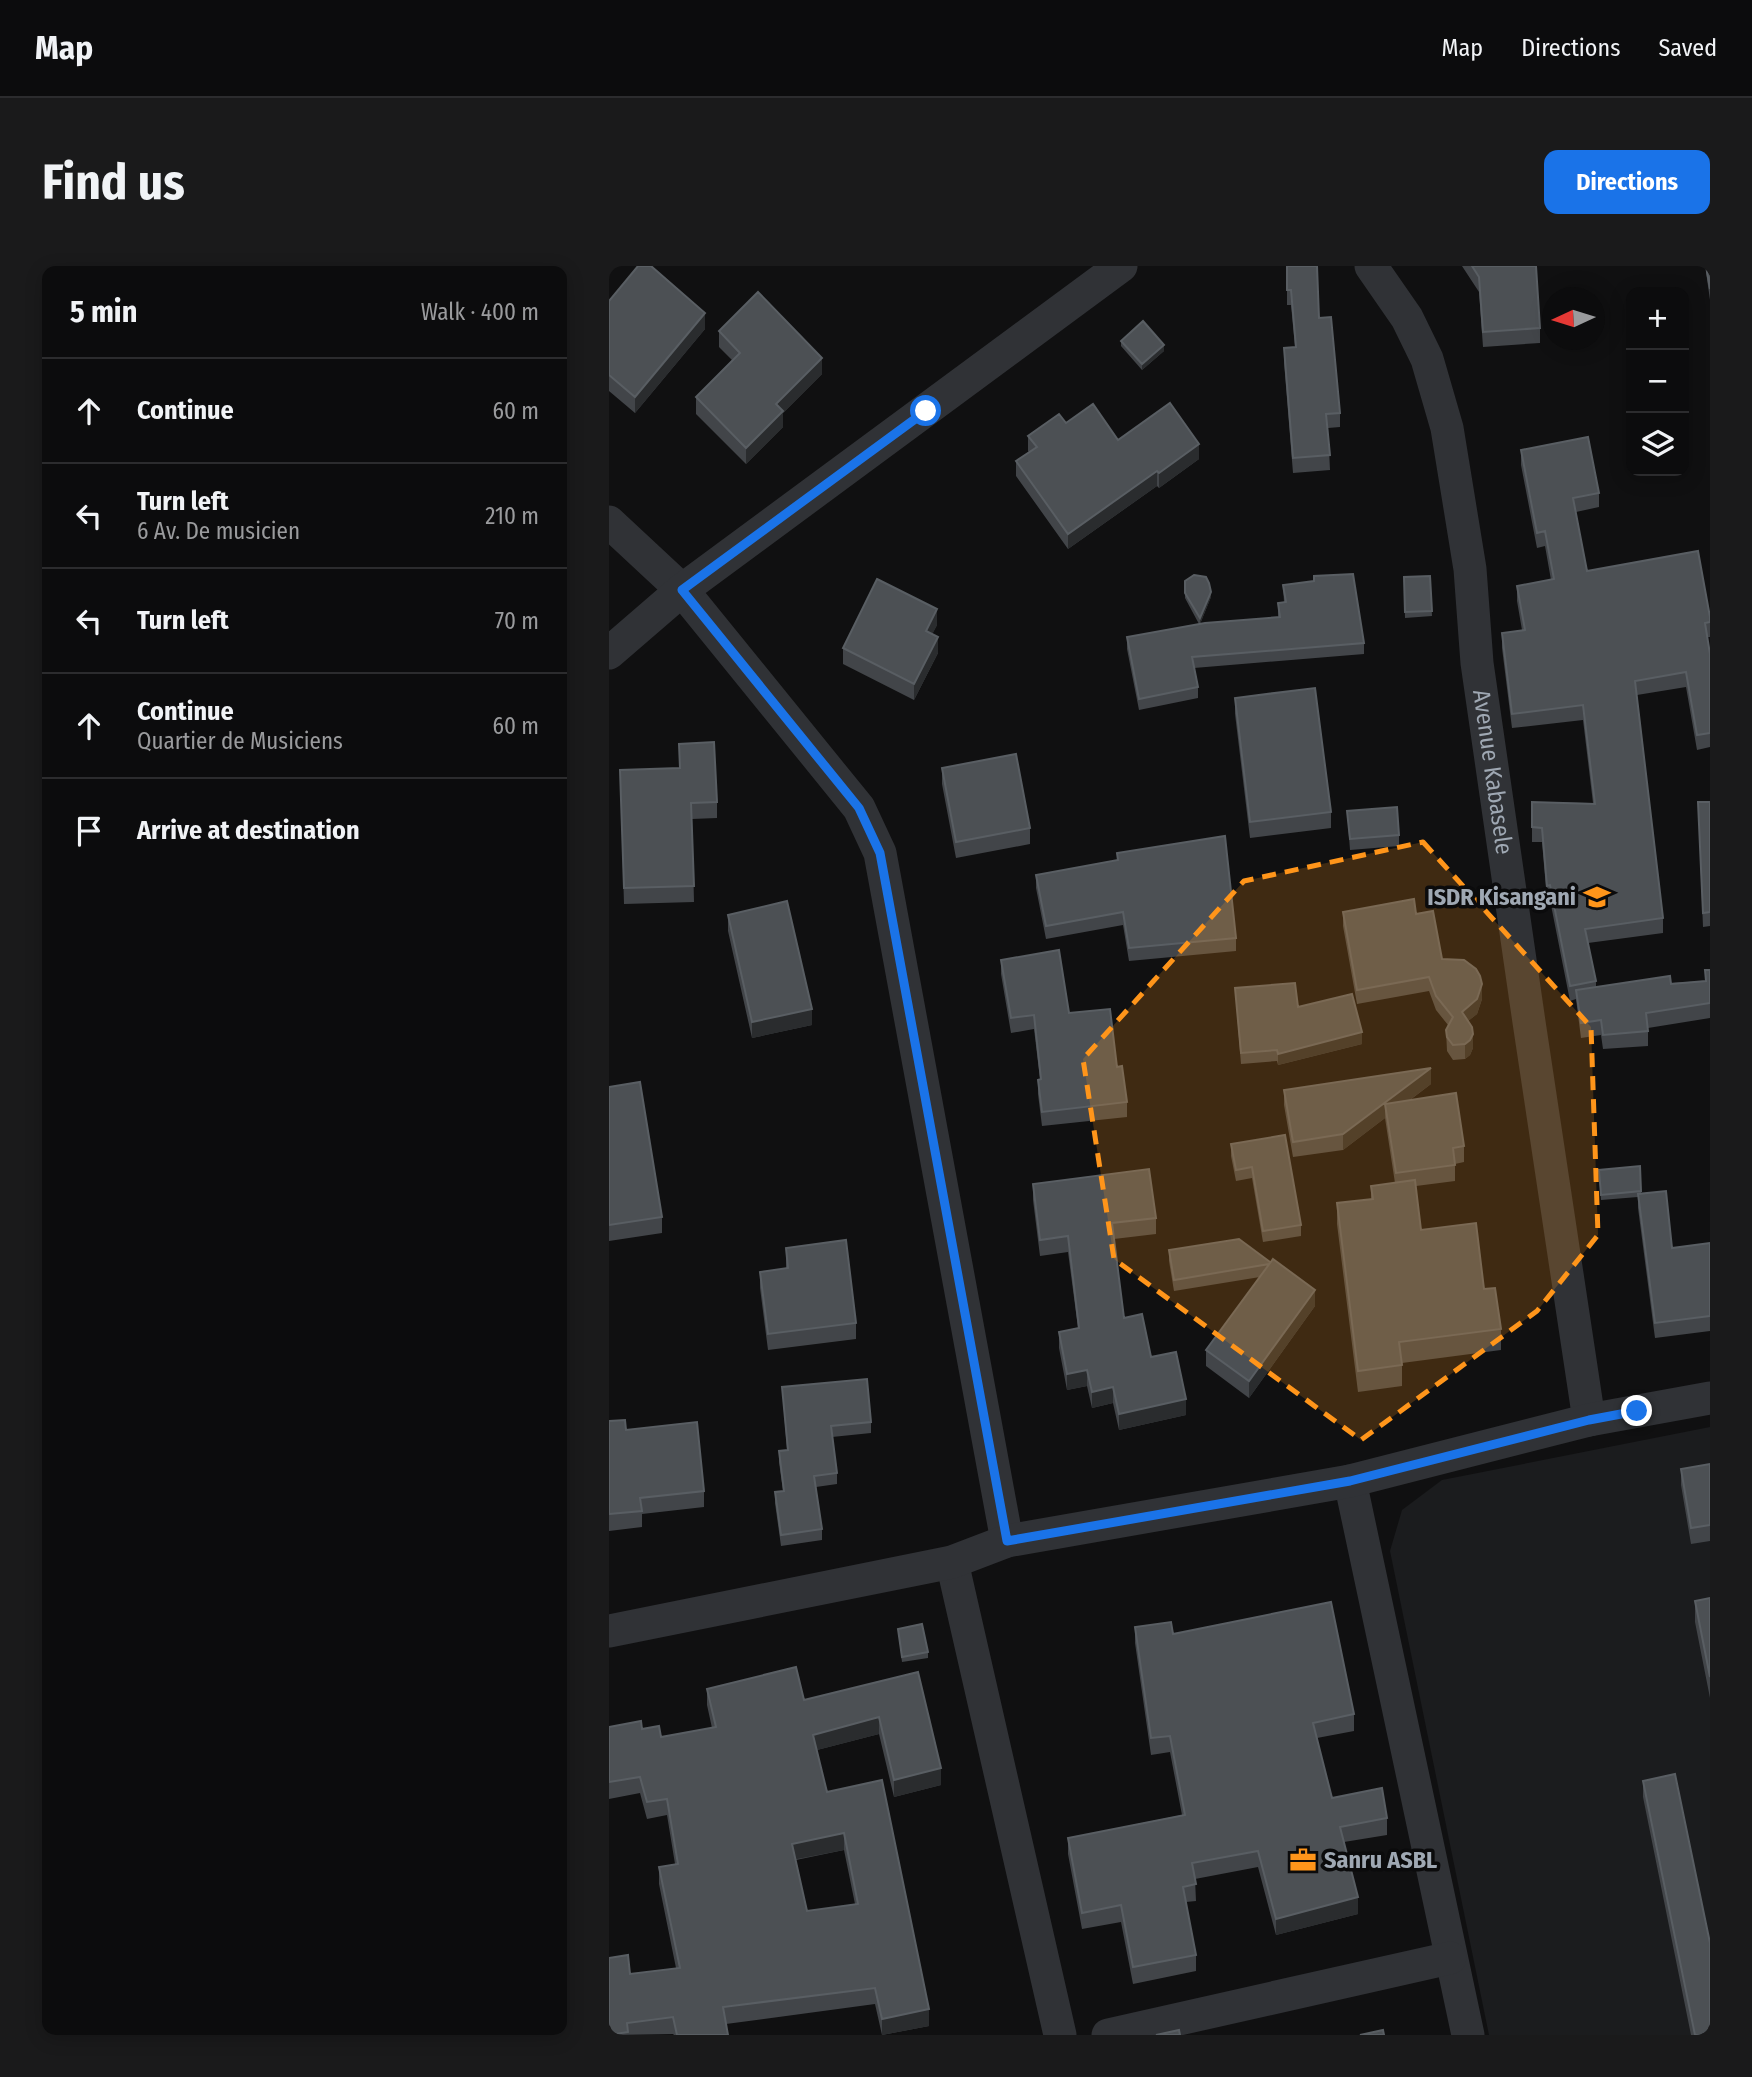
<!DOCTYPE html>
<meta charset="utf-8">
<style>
body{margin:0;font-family:"Fira Sans Condensed",sans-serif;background:#1a1a1b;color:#f1f3f6}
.controls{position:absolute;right:21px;top:21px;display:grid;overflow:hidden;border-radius:14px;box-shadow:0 4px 18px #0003}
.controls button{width:63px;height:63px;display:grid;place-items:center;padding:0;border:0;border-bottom:2px solid #2c2c2e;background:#0c0c0d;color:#f1f3f6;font:35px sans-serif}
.compass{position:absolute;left:933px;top:21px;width:63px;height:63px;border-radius:50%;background:#0c0c0d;box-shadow:0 4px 18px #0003;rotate:266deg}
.stop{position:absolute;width:21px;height:21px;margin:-16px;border:5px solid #1a73e8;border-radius:50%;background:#fff}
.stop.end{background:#1a73e8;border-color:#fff;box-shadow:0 2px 7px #0008}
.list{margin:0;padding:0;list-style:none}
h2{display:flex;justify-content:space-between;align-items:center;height:91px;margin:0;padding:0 28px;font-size:30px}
h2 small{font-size:23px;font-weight:400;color:#9a9b9d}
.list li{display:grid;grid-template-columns:46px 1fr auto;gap:21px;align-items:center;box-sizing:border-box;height:105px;padding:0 28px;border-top:2px solid #2c2c2e}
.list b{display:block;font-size:26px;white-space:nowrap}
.list p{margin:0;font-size:23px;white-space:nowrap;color:#9a9b9d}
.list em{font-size:23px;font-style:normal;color:#9a9b9d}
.icon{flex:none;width:38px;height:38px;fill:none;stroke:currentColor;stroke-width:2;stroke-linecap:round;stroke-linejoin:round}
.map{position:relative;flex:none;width:1101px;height:1769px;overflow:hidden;border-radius:14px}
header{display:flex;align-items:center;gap:42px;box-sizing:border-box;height:98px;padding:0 35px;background:#0c0c0d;border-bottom:2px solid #2c2c2e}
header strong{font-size:33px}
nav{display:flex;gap:38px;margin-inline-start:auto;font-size:24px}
.intro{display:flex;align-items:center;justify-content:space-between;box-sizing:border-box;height:168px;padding:0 42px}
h1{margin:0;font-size:49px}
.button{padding:18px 32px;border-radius:14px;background:#1a73e8;color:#fff;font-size:24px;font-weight:700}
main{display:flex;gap:42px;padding:0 42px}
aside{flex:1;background:#0c0c0d;border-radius:14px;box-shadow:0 4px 18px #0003}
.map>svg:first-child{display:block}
.built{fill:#1b1c1e}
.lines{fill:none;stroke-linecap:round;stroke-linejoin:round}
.street{stroke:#303236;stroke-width:33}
.wall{fill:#424549;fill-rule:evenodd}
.shaded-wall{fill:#2a2c2e}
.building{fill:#4c5054;stroke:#595e63;stroke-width:2;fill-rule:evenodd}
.route{stroke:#1a73e8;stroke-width:9}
.marked{fill:#ff951a;fill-opacity:0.2;stroke:#ff951a;stroke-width:5;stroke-dasharray:14 9;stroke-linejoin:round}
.labels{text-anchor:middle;stroke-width:7;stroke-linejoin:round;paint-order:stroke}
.street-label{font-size:24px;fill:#9fa8b3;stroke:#0b0b0c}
.poi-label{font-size:24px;font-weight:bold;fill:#9fa8b3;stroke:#0b0b0c;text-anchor:end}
</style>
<header>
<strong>Map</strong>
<nav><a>Map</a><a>Directions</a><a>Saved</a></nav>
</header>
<div class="intro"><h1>Find us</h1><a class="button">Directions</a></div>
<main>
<aside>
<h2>5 min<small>Walk · 400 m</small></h2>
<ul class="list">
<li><svg class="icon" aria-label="ahead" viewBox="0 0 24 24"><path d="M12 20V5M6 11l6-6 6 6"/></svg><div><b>Continue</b></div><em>60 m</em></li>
<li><svg class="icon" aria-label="left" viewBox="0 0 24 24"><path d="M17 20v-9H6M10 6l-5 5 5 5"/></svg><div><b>Turn left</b><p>6 Av. De musicien</p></div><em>210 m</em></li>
<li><svg class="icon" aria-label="left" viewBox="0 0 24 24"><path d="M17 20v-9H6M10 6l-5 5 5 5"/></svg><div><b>Turn left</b></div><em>70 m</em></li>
<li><svg class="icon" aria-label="ahead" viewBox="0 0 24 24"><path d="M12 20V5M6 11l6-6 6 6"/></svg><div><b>Continue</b><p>Quartier de Musiciens</p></div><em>60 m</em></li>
<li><svg class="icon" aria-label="arrive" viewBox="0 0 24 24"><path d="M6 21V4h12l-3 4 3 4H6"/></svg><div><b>Arrive at destination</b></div></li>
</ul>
</aside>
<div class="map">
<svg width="1101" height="1769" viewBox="0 0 1101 1769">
<rect width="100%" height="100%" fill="#101011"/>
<path class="built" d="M 1101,1161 L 1101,1769 L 880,1769 L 781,1285 L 793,1244 L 833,1214 Z"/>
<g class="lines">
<g class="street">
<path id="s1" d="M 762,0 L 798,52 L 818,93 L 838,162 L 861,303 L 868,397 L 920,756 L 980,1154"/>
<path d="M 0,256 L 73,324 L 250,542 L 271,587 L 398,1275"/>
<path d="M 0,387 L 73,324 L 512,0"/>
<path d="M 741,1215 L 859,1769"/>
<path d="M 343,1296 L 451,1769"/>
<path d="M 0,1365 L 343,1296 L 398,1275 L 741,1215 L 980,1154 L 1101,1132"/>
<path d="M 499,1769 L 841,1692"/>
</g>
</g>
<path class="wall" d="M 678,0 L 710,52 L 731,147 L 731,161 L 719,162 L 721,204 L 684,207 L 675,96 L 675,82 L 686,81 L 682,39 L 678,39 Z
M 853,0 L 915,0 L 931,62 L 931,77 L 874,81 L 870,26 Z
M 1097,0 L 1101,0 L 1101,34 L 1097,6 Z
M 0,35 L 96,63 L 26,147 L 0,125 Z
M 110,65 L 213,108 L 174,147 L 174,161 L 137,198 L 87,148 L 87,131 L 123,94 L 110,81 Z
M 512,75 L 555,85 L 533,104 L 512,80 Z
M 457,157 L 509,174 L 590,193 L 550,222 L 548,220 L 459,283 L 407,210 L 407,195 L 420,186 L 419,185 L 419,170 Z
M 912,184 L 990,227 L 990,241 L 967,246 L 978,305 L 1101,351 L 1101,371 L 1098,371 L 1101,388 L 1101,481 L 1088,484 L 1077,421 L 1028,429 L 1054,652 L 1054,667 L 979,677 L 987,715 L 987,721 L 1096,715 L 1101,704 L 1101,752 L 1039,762 L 1039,780 L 994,783 L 992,769 L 972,772 L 967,733 L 961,735 L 941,634 L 938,634 L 933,576 L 923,576 L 923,536 L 984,537 L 974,454 L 903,462 L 893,382 L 893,367 L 913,364 L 908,335 L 908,320 L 942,314 L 936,280 L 928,282 L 912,199 Z
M 705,310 L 755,377 L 755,388 L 585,402 L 589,421 L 589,432 L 530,444 L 518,383 L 518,371 L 590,358 L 576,332 L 576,315 L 602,331 L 591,358 L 669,351 L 669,337 L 675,336 L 674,319 L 705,315 Z
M 821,310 L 823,350 L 796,352 L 795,311 Z
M 328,359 L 323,368 L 329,387 L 305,434 L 234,398 L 234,382 Z
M 626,432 L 722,546 L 722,562 L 641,572 L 626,448 Z
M 70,478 L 108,536 L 108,552 L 83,553 L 85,636 L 15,638 L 11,504 L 70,502 Z
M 333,502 L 421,562 L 421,578 L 347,592 L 333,518 Z
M 1089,536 L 1101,536 L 1101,660 L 1094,661 Z
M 738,545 L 790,569 L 790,580 L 741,584 Z
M 508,587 L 627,672 L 627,685 L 520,695 L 514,659 L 437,673 L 427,622 L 427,609 L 508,594 Z
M 734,646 L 807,648 L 833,693 L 873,733 L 868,748 L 859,755 L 864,782 L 861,789 L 856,793 L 844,794 L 838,785 L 837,764 L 839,759 L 827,744 L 820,725 L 748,738 L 734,660 Z
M 119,649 L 203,759 L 143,772 L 119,665 Z
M 392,694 L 460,747 L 508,801 L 518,836 L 518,851 L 433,860 L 429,828 L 429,814 L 431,813 L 425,763 L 402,767 L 392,708 Z
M 626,722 L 753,778 L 669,799 L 668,795 L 632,798 Z
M 822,818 L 801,834 L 855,880 L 855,896 L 846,898 L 846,915 L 807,920 L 812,964 L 875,1023 L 892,1063 L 892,1084 L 793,1097 L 793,1120 L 749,1126 L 728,958 L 728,937 L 762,933 L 762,920 L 786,917 L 776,852 L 734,884 L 684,891 L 675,839 L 675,824 Z
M 0,821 L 53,951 L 53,967 L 0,975 Z
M 676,869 L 692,959 L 692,970 L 654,976 L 643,912 L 627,915 L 622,890 L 622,878 Z
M 1031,900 L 1032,927 L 1063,982 L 1101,977 L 1101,1065 L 1046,1072 L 1029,942 L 1029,931 L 992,934 L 990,909 Z
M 424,918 L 547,952 L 547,968 L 505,973 L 515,1052 L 542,1091 L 577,1149 L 510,1164 L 504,1137 L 483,1142 L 478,1120 L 458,1124 L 450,1082 L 450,1066 L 469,1062 L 459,986 L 431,990 L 424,934 Z
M 630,973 L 706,1040 L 640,1132 L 597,1100 L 597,1084 L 651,1011 L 565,1025 L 560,995 L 560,984 Z
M 177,982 L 247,1057 L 247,1073 L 159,1084 L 151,1022 L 151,1006 L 177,1003 Z
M 173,1121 L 262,1156 L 262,1167 L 223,1171 L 228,1207 L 228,1218 L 207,1221 L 213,1263 L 213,1274 L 172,1280 L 166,1237 L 166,1226 L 174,1225 L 170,1196 L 170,1185 L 178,1184 Z
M 0,1155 L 17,1164 L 95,1225 L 95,1241 L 33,1248 L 33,1261 L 0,1265 Z
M 1101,1198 L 1101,1275 L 1082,1278 L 1072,1219 L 1072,1203 Z
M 1101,1332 L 1101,1432 L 1086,1356 L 1086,1335 Z
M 526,1361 L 564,1368 L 745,1448 L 745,1465 L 708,1472 L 723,1532 L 778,1552 L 778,1569 L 735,1576 L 749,1648 L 667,1669 L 649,1601 L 586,1613 L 587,1635 L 577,1636 L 587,1689 L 587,1705 L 524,1718 L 512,1656 L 473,1663 L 459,1588 L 459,1572 L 573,1549 L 561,1486 L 542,1489 L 526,1377 Z
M 289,1363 L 319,1386 L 319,1392 L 293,1396 Z
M 309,1406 L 332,1519 L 285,1531 L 270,1468 L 208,1484 L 218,1526 L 320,1760 L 273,1769 L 266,1738 L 117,1758 L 119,1769 L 65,1769 L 64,1768 L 0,1769 L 21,1708 L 67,1702 L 50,1618 L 50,1601 L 66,1598 L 58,1549 L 38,1553 L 31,1527 L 0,1533 L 0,1461 L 33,1463 L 52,1471 L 103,1462 L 98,1439 L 98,1423 L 195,1434 ZM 235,1584 L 246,1638 L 198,1645 L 187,1594 Z
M 1034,1515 L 1101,1769 L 1082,1769 L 1034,1531 Z"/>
<path class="shaded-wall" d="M 96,47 L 96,63 L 26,147 L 26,131 Z
M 555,79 L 555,85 L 533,104 L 533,98 Z
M 213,92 L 213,108 L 174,147 L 174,161 L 137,198 L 137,182 L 167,138 Z
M 590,178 L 590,193 L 550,222 L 550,207 Z
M 548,205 L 548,220 L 459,283 L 459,268 Z
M 602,326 L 602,331 L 591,358 L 591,352 Z
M 328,343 L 328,359 L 317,381 L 317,365 Z
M 329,371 L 329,387 L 305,434 L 305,418 Z
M 873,718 L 873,733 L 868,748 L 853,760 L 853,746 Z
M 203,743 L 203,759 L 143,772 L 143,756 Z
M 753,766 L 753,778 L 669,799 L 669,788 Z
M 864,768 L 864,782 L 861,789 L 856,793 L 856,778 Z
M 822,802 L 822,818 L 778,851 L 776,838 L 776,852 L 734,884 L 734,868 Z
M 706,1024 L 706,1040 L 640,1132 L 640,1115 Z
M 478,1104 L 478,1120 L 458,1124 L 458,1108 Z
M 504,1121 L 504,1137 L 483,1142 L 483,1126 Z
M 577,1133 L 577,1149 L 510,1164 L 510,1148 Z
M 270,1451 L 270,1468 L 204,1485 L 204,1469 Z
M 332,1502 L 332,1519 L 285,1531 L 285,1514 Z
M 235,1567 L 235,1584 L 183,1594 L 183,1578 Z
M 749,1631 L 749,1648 L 667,1669 L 667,1653 Z
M 320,1743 L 320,1760 L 273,1769 L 273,1753 Z"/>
<path class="building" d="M 29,0 L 42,0 L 96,47 L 26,131 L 0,109 L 0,35 Z
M 678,0 L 708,0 L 710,52 L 722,51 L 731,147 L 717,148 L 721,189 L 684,192 L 675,82 L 687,81 L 682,24 L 678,24 Z
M 863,0 L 927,0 L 931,62 L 874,66 L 870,11 Z
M 1097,0 L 1101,0 L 1101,23 Z
M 149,26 L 213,92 L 167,138 L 174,145 L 137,182 L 87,131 L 131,87 L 110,65 Z
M 534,55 L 555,79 L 533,98 L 512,75 Z
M 561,137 L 590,178 L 550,207 L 548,205 L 459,268 L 407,195 L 428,181 L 419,170 L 450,148 L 457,157 L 484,138 L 509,174 Z
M 979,171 L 990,227 L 964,232 L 978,305 L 1089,285 L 1101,351 L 1101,356 L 1096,357 L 1101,388 L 1101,467 L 1088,469 L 1077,406 L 1026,415 L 1054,652 L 976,663 L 987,715 L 961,720 L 941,619 L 938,620 L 933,562 L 923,561 L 923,536 L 986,538 L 974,439 L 903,448 L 893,367 L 916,364 L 908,320 L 945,313 L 936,265 L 928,267 L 912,184 Z
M 744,308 L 755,377 L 583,391 L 589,421 L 530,433 L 518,371 L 596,357 L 671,351 L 669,337 L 677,336 L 674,319 L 705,315 L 705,310 Z
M 585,309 L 597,311 L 600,317 L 602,326 L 591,352 L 576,327 L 576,315 Z
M 821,310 L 823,345 L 796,346 L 795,311 Z
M 268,313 L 328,343 L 317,365 L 329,371 L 305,418 L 234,382 Z
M 706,422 L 722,546 L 641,556 L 626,432 Z
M 105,476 L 108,536 L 82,537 L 85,620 L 15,622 L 11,504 L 71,502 L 70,478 Z
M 407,488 L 421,562 L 347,576 L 333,502 Z
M 1089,536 L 1101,536 L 1101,646 L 1094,647 Z
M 788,541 L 790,569 L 741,573 L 738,545 Z
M 616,570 L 627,672 L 520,682 L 514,646 L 437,660 L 427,609 L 509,594 L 508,587 Z
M 805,633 L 807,648 L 824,645 L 833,693 L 855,694 L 867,703 L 871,710 L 873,718 L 868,733 L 853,746 L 863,761 L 864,768 L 861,774 L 856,778 L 844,779 L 838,771 L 837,764 L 844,751 L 827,730 L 820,711 L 748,724 L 734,646 Z
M 178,635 L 203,743 L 143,756 L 119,649 Z
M 450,684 L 460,747 L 501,743 L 508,801 L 513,800 L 518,836 L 433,846 L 429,814 L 432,813 L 425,749 L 402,752 L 392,694 Z
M 1096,704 L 1101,704 L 1101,737 L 1037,747 L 1039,765 L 994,769 L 992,754 L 972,757 L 967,724 L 1061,710 L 1062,718 L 1097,715 Z
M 686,717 L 689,741 L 743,728 L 753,766 L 669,788 L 668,784 L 632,787 L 626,722 Z
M 822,802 L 734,868 L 684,876 L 675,824 Z
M 31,816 L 53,951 L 0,959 L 0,821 Z
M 847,827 L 855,880 L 844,882 L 846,899 L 787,907 L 776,838 Z
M 676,869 L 692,959 L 654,965 L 643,901 L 627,904 L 622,878 Z
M 1031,900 L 1032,925 L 992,929 L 990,904 Z
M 540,903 L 547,952 L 503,957 L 515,1052 L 533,1048 L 542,1091 L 567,1086 L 577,1133 L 510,1148 L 504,1121 L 483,1126 L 478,1104 L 458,1108 L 450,1066 L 470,1062 L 459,970 L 431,974 L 424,918 Z
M 806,914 L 812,964 L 867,957 L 875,1023 L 886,1022 L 892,1063 L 790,1076 L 793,1099 L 749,1105 L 728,937 L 764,933 L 762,920 Z
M 1057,925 L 1063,982 L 1101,977 L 1101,1050 L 1046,1057 L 1029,928 Z
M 630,973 L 661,996 L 660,998 L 565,1014 L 560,984 Z
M 237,974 L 247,1057 L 159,1068 L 151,1006 L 179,1002 L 177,982 Z
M 664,993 L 706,1024 L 640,1115 L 597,1084 Z
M 258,1113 L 262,1156 L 222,1160 L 228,1207 L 205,1210 L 213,1263 L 172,1269 L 166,1226 L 175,1225 L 170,1185 L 179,1184 L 173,1121 Z
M 16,1154 L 17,1164 L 88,1156 L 95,1225 L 31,1232 L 33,1245 L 0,1248 L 0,1155 Z
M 1101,1198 L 1101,1259 L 1082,1262 L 1072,1203 Z
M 1101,1332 L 1101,1411 L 1086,1335 Z
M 722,1336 L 745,1448 L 704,1457 L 723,1532 L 773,1522 L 778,1552 L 731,1561 L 749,1631 L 667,1653 L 649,1585 L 583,1597 L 587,1618 L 574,1621 L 587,1689 L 524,1701 L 512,1639 L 473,1647 L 459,1572 L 576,1549 L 561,1470 L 542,1472 L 526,1361 L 562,1356 L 564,1368 Z
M 313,1358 L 319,1386 L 293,1391 L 289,1363 Z
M 187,1401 L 195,1434 L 309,1406 L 332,1502 L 285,1514 L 270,1451 L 204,1469 L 218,1526 L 273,1514 L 320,1743 L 273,1753 L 266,1722 L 114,1741 L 119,1769 L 68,1769 L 64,1751 L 18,1757 L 19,1766 L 0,1769 L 0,1692 L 19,1689 L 21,1708 L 71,1702 L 50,1601 L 69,1598 L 58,1533 L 38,1536 L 31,1511 L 0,1516 L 0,1461 L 32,1455 L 33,1463 L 50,1460 L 52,1471 L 107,1461 L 98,1423 ZM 235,1567 L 249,1638 L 198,1645 L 183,1578 Z
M 1066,1508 L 1101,1677 L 1101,1769 L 1086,1769 L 1034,1515 Z
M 570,1764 L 571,1769 L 547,1769 Z
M 774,1764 L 775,1769 L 751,1769 Z"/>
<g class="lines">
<path class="route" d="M 317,145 L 73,324 L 250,542 L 271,587 L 398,1275 L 741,1215 L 980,1154 L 1028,1145"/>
</g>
<path class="marked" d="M 814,576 L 982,761 L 989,969 L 928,1045 L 752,1174 L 505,993 L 474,793 L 635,615 Z"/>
<defs>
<g id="university-bare" transform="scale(2.1)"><path d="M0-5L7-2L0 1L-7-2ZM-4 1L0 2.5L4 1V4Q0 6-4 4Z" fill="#ff951a" stroke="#0b0b0c" stroke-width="2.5" paint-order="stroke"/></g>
<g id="office-bare" transform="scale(2.1)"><path d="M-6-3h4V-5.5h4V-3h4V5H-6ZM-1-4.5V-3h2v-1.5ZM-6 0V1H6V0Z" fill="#ff951a" stroke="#0b0b0c" stroke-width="2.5" paint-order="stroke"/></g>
</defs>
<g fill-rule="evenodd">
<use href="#university-bare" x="988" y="631"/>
<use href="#office-bare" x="694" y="1594"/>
</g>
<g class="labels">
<g class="street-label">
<text dy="8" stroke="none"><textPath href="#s1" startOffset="528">Avenue Kabasele</textPath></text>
</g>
<g class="poi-label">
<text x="967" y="639">ISDR Kisangani</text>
<text x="715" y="1602" text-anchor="start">Sanru ASBL</text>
</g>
</g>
</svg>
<div class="controls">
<button>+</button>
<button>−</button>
<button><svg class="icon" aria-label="layers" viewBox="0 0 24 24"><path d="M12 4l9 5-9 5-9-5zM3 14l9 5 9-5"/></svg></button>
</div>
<svg class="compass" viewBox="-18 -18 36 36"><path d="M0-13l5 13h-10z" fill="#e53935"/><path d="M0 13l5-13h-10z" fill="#9a9b9d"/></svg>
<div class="stop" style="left:317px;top:145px"></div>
<div class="stop end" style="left:1028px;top:1145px"></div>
</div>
</main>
